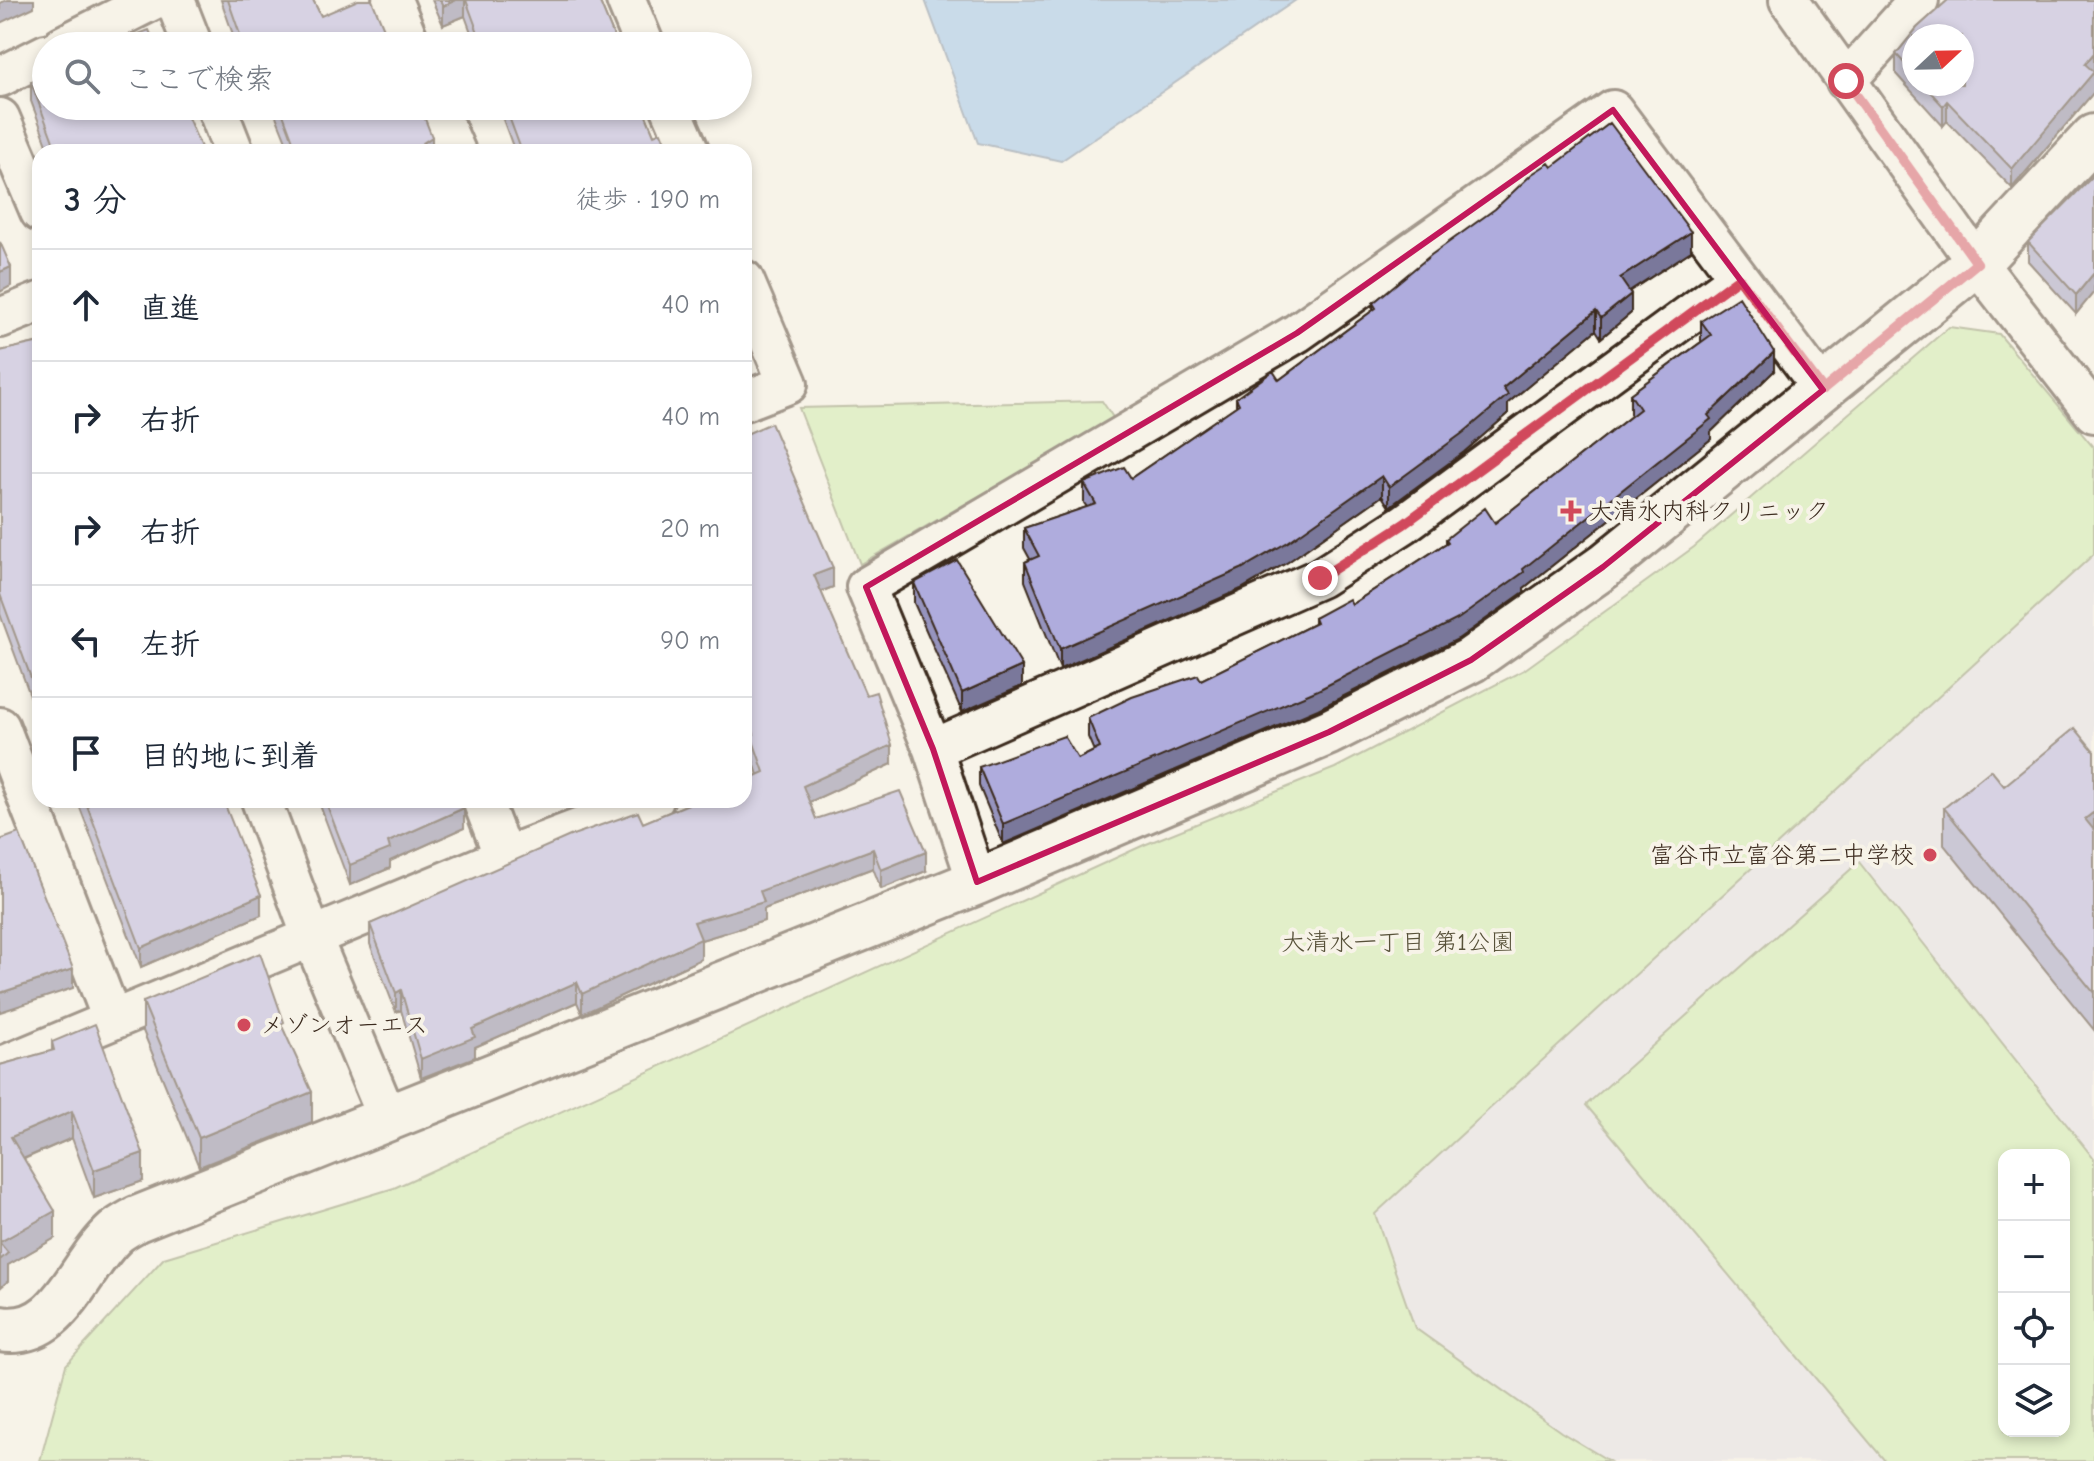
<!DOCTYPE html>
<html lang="ja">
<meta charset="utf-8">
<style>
body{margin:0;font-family:"Comic Neue","Klee One",sans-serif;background:#f6f6f7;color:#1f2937}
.controls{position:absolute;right:24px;bottom:24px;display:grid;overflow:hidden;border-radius:16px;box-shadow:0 4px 12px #0003}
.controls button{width:72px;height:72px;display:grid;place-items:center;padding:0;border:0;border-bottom:2px solid #e0e1e3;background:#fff;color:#1f2937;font:40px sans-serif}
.compass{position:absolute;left:1902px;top:24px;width:72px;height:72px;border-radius:50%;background:#fff;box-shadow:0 4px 12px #0003;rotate:68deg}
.stop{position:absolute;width:24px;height:24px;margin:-18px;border:6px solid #d1495b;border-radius:50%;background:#fff}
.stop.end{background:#d1495b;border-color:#fff;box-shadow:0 2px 8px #0008}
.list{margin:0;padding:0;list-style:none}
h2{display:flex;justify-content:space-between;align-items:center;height:104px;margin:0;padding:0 32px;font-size:34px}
h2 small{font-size:26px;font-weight:400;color:#747a83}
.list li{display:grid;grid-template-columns:52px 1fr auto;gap:24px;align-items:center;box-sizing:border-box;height:112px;padding:0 32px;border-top:2px solid #e0e1e3}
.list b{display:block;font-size:30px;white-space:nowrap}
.list em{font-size:26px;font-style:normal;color:#747a83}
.icon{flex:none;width:44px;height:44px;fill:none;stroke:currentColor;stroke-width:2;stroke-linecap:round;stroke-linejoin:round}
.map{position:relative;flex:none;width:2094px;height:1461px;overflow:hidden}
.search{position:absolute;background:#fff;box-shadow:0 4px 12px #0003;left:32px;top:32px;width:720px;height:88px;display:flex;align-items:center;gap:20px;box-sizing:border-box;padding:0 28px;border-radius:44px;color:#747a83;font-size:30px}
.panel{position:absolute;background:#fff;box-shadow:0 4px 12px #0003;left:32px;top:144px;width:720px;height:664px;border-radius:24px}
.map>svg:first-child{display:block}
.built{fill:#e1dee5;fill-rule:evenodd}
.green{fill:#c8eba5;stroke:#828a62;stroke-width:2;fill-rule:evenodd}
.water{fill:#91beeb;stroke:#6f8399;stroke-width:2}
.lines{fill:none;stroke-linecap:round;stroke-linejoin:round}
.minor-casing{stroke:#3b2a1e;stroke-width:44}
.tertiary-casing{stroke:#3b2a1e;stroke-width:50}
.minor{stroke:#f7f3e8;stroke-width:38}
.tertiary{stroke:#f7f3e8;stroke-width:44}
.wall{fill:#9694be;stroke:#3b2a1e;stroke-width:2;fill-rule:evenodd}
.shaded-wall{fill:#7a789b;stroke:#3b2a1e;stroke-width:2}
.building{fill:#afacdd;stroke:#3b2a1e;stroke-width:2}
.route{stroke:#d1495b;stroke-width:10}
.marked{fill:none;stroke:#c2185b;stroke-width:6;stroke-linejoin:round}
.poi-dot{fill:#d1495b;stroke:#f7f3e8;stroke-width:3}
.labels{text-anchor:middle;stroke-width:8;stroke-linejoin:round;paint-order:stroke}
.poi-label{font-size:24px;fill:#3b2a1e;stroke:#f7f3e8;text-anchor:start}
.park-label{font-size:24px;fill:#575139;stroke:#f7f3e8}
</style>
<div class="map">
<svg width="2094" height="1461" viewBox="0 0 2094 1461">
<rect width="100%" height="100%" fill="#f7f3e8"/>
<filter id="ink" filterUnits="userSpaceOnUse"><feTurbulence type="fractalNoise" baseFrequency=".0125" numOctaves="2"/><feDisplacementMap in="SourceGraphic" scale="16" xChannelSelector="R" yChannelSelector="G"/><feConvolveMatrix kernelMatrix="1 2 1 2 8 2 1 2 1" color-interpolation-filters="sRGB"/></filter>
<g filter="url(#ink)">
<path class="built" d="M 2094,554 L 2094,1461 L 1609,1461 L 1561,1432 L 1414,1328 L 1375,1214 ZM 2004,1155 L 2064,1155 L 2064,1431 L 2004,1431 Z"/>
<path class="green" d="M 1949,327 L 1999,334 L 2094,448 L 2094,554 L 1375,1214 L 1415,1328 L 1561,1432 L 1609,1461 L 40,1461 L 66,1365 L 164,1258 L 394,1188 L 1144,845 L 1335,768 L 1524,670 L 1694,547 Z
M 1102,401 L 1114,419 L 860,564 L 799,408 Z
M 1859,862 L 2094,1159 L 2094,1461 L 1885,1461 L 1586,1105 ZM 2064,1155 L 2064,1431 L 2004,1431 L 2004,1155 Z"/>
<path class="water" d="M 925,0 L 1296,0 L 1061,161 L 978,143 Z"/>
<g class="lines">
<g class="minor-casing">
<path id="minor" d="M 175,0 L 193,46
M 392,0 L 411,46
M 626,0 L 645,46
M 1789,0 L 1977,263 L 2094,413
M 62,46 L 153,0
M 0,77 L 46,54
M 1846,81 L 1919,0
M 216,106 L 234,152
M 436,106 L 456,152
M 670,106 L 690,152
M 0,118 L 40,212
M 744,280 L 788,384 L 744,401
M 0,318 L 40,302
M 0,727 L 112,1019
M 933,749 L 1320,578 L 1404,524 L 1739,278
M 261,800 L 312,937 L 388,1119
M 482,800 L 504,857
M 977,882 L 933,749 L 866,587 L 1297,333 L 1613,110 L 1823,390
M 0,1067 L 504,857 L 654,800"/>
</g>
<g class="tertiary-casing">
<path id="tertiary" d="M 0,1329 C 61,1339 78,1265 116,1232 C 122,1227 130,1223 137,1219 L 977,882 L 1329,732 L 1471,660 L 1603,567 L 1977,263 L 2094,137"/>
</g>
<use href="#minor" class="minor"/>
<use href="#tertiary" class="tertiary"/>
</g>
<path class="wall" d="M 221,0 L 313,0 L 321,16 L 391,46 L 237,46 Z
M 432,0 L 599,0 L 618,46 L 476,46 L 465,16 L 443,25 Z
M 1948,0 L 2094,0 L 2094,92 L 2012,188 L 1947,121 L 1943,126 L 1896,74 L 1896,54 L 1917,28 ZM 1914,36 L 1962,36 L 1962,84 L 1914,84 Z
M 31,82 L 203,152 L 50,152 L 31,101 Z
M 272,106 L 420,106 L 432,152 L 288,152 L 288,146 Z
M 498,106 L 642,106 L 654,135 L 669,152 L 515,152 Z
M 1552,167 L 1691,251 L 1630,291 L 1631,313 L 1601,338 L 1596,330 L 1508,403 L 1508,414 L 1464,452 L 1389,507 L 1382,496 L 1288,562 L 1241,589 L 1060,669 L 1025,581 L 1025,562 L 1030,559 L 1024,548 L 1024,528 L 1087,507 L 1084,503 L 1084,483 L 1131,478 L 1236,406 L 1236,398 L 1279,380 L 1373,310 L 1373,303 Z
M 2094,171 L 2094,292 L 2076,314 L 2028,261 L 2028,242 L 2094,176 Z
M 1701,321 L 1774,371 L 1711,432 L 1711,439 L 1524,588 L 1524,592 L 1458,639 L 1318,709 L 1003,844 L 979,786 L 979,767 L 1078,759 L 1094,751 L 1088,737 L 1088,718 L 1201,680 L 1314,624 L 1314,618 L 1352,604 L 1446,543 L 1446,539 L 1495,523 L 1631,416 L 1630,414 L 1630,394 L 1701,342 Z
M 40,342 L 40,713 L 37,714 L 0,614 L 0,351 Z
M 744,435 L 833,587 L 821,592 L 892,764 L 809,802 L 816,819 L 926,871 L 881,889 L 873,868 L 764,909 L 764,921 L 701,940 L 701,959 L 582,1014 L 577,1002 L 475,1047 L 475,1057 L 421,1078 L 401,1010 L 396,1012 L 370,944 L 370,924 L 643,823 L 758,775 L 751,754 L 751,746 L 744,726 Z
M 914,583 L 1022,686 L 962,712 L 914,603 Z
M 2094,751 L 2094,1030 L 1944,845 L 1944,808 L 2004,786 Z
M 77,800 L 223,800 L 261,915 L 141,967 Z
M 318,800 L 460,800 L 464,828 L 390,861 L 390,868 L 350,885 Z
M 143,1002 L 284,1031 L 312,1122 L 199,1167 L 143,1031 Z
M 52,1042 L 143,1181 L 94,1198 L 72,1138 L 24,1159 L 55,1238 L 8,1265 L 8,1281 L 0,1065 L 52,1051 Z"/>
<path class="shaded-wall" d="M 7,0 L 34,0 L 34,7 L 0,23 L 0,3 Z
M 456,0 L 465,0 L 465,16 L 443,25 L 443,6 Z
M 2094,53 L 2094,92 L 2012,188 L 2012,169 L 2085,64 Z
M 1947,101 L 1947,121 L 1943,126 L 1943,106 Z
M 432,137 L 432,152 L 423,152 L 423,143 Z
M 72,146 L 72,152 L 58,152 Z
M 1691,232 L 1691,251 L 1620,297 L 1620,278 Z
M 11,267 L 11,286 L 0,292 L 0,272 Z
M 2094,273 L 2094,292 L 2076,314 L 2076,295 Z
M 1631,294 L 1631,313 L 1601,338 L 1601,318 Z
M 1596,311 L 1596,330 L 1508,403 L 1508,414 L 1464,452 L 1389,507 L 1389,487 L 1503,388 Z
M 1774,352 L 1774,371 L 1711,432 L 1711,439 L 1524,588 L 1524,592 L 1458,639 L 1318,709 L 1003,844 L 1003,824 L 1708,415 Z
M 1382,476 L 1382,496 L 1288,562 L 1241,589 L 1060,669 L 1060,649 Z
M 833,568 L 833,587 L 814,594 L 814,575 Z
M 1022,666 L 1022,686 L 962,712 L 962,693 Z
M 40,693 L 40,713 L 37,714 L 37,694 Z
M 892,745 L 892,764 L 803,805 L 803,786 Z
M 464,808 L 464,828 L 390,861 L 390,868 L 350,885 L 350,865 L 388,842 Z
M 2094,812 L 2094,849 L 2085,819 Z
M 873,849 L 873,868 L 764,909 L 764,921 L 701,940 L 701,959 L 582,1014 L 582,994 L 694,922 L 760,891 Z
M 926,852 L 926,871 L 881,889 L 881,870 Z
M 261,895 L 261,915 L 141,967 L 141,948 Z
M 73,969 L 73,988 L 0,1012 L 0,993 Z
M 577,982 L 577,1002 L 475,1047 L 475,1057 L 421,1078 L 421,1059 L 472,1029 Z
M 401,990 L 401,1010 L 396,1012 L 396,993 Z
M 312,1092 L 312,1122 L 199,1167 L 199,1138 Z
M 72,1111 L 72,1138 L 11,1164 L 11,1137 Z
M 143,1153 L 143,1181 L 94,1198 L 94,1170 Z
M 55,1211 L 55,1238 L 8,1265 L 8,1281 L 0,1288 L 0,1242 Z"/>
<path class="building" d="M 228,0 L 313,0 L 321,16 L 358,0 L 372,0 L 391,46 L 257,46 L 255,42 L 244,46 Z
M 440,0 L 456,0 L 443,6 Z
M 466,0 L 599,0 L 618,46 L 483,46 Z
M 1948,0 L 2094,0 L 2094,53 L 2085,64 L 2094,72 L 2012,169 L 1947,101 L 1943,106 L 1923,84 L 1962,84 L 1962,36 L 1914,36 L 1914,74 L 1896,54 L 1917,28 Z
M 149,30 L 156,46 L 111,46 L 110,45 Z
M 46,76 L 46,106 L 183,106 L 203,152 L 74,152 L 72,146 L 57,152 L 31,82 Z
M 280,106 L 420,106 L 432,137 L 423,143 L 426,152 L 291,152 L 288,144 L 293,141 Z
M 505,106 L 642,106 L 654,135 L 661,132 L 669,152 L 522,152 Z
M 1610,123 L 1691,232 L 1620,278 L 1631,294 L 1601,318 L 1596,311 L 1503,388 L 1508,395 L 1464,432 L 1389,487 L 1382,476 L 1288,542 L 1241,569 L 1060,649 L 1025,562 L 1039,556 L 1024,528 L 1096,504 L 1084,483 L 1124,467 L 1131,478 L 1239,404 L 1236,398 L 1273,371 L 1279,380 L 1376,308 L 1373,303 L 1431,255 L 1495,209 L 1532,174 L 1549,163 L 1552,167 Z
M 2094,175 L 2094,273 L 2076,295 L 2028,242 Z
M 0,242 L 11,267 L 0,272 Z
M 1739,297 L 1774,352 L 1708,415 L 1711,419 L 1523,569 L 1524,572 L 1458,619 L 1318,690 L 1003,824 L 979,767 L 1064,736 L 1078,759 L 1100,748 L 1088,718 L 1132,697 L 1198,675 L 1201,680 L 1316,623 L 1314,618 L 1349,599 L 1352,604 L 1448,542 L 1446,539 L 1485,508 L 1495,523 L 1640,409 L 1630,394 L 1711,335 L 1701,321 Z
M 40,342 L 40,693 L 37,694 L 0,594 L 0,351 Z
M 771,423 L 833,568 L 814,575 L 866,695 L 876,692 L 892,745 L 803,786 L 816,819 L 900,791 L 926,852 L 881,870 L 873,849 L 760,891 L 764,902 L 694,922 L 701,939 L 582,994 L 577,982 L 472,1029 L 475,1037 L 421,1059 L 401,990 L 396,993 L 370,924 L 570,836 L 638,812 L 643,823 L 698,800 L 744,800 L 744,781 L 764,772 L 751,735 L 754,734 L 744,706 L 744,435 Z
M 957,560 L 1022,666 L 962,693 L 914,583 Z
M 2075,728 L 2094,751 L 2094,812 L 2085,819 L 2094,830 L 2094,993 L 1944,808 L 1991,770 L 2004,786 Z
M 85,800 L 223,800 L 261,895 L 141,948 Z
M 325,800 L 460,800 L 464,808 L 388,842 L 390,849 L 350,865 Z
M 19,833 L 73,969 L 0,993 L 0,840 Z
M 260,953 L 284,1022 L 281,1024 L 312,1092 L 199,1138 L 143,1002 Z
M 95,1024 L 143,1153 L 94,1170 L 72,1111 L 11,1137 L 55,1211 L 0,1242 L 0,1065 L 54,1050 L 52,1042 Z
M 0,1243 L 8,1253 L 0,1260 Z"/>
</g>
<g class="lines" filter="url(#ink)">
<path class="route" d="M 1320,578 L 1404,524 L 1739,278 L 1823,390 L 1977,263 L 1846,81"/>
</g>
<path d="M0 0H2094V1461H0ZM 1613,110 L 1823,390 L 1603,567 L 1471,660 L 1329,732 L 977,882 L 933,749 L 866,587 L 1297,333 Z" fill="#f7f3e8" fill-opacity=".55" fill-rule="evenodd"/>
<path class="marked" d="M 1613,110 L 1823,390 L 1603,567 L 1471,660 L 1329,732 L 977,882 L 933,749 L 866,587 L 1297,333 Z"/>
<g class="poi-dot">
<path d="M1567 499h8v8h8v8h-8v8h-8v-8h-8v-8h8z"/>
<circle cx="1930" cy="855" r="8"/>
<circle cx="244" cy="1025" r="8"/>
</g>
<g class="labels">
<g class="poi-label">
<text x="1589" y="519">大清水内科クリニック</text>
<text x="1914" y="863" text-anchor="end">富谷市立富谷第二中学校</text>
<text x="260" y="1033">メゾンオーエス</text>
</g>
<g class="park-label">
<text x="1398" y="950">大清水一丁目 第1公園</text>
</g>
</g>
</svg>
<div class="controls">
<button>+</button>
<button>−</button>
<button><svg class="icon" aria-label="locate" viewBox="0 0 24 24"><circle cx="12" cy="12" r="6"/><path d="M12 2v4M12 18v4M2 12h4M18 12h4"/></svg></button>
<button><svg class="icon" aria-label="layers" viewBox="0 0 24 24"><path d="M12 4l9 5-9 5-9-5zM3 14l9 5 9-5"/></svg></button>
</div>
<svg class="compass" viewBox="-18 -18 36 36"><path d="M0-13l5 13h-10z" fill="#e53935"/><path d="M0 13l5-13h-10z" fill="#747a83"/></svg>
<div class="stop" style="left:1846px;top:81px"></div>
<div class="stop end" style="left:1320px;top:578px"></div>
<div class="search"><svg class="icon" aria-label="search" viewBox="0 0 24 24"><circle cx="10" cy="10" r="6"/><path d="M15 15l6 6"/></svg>ここで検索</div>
<section class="panel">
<h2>3 分<small>徒歩 · 190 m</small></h2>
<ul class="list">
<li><svg class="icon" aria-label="ahead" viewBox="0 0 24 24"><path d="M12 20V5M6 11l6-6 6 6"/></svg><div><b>直進</b></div><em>40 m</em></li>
<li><svg class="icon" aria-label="right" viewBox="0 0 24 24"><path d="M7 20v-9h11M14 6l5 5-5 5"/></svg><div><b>右折</b></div><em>40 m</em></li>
<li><svg class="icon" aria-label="right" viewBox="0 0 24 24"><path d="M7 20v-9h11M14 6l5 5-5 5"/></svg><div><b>右折</b></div><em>20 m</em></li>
<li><svg class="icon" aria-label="left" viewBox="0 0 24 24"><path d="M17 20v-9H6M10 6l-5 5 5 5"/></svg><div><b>左折</b></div><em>90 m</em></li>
<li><svg class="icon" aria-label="arrive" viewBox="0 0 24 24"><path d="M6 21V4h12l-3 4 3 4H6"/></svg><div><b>目的地に到着</b></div></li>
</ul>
</section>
</div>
